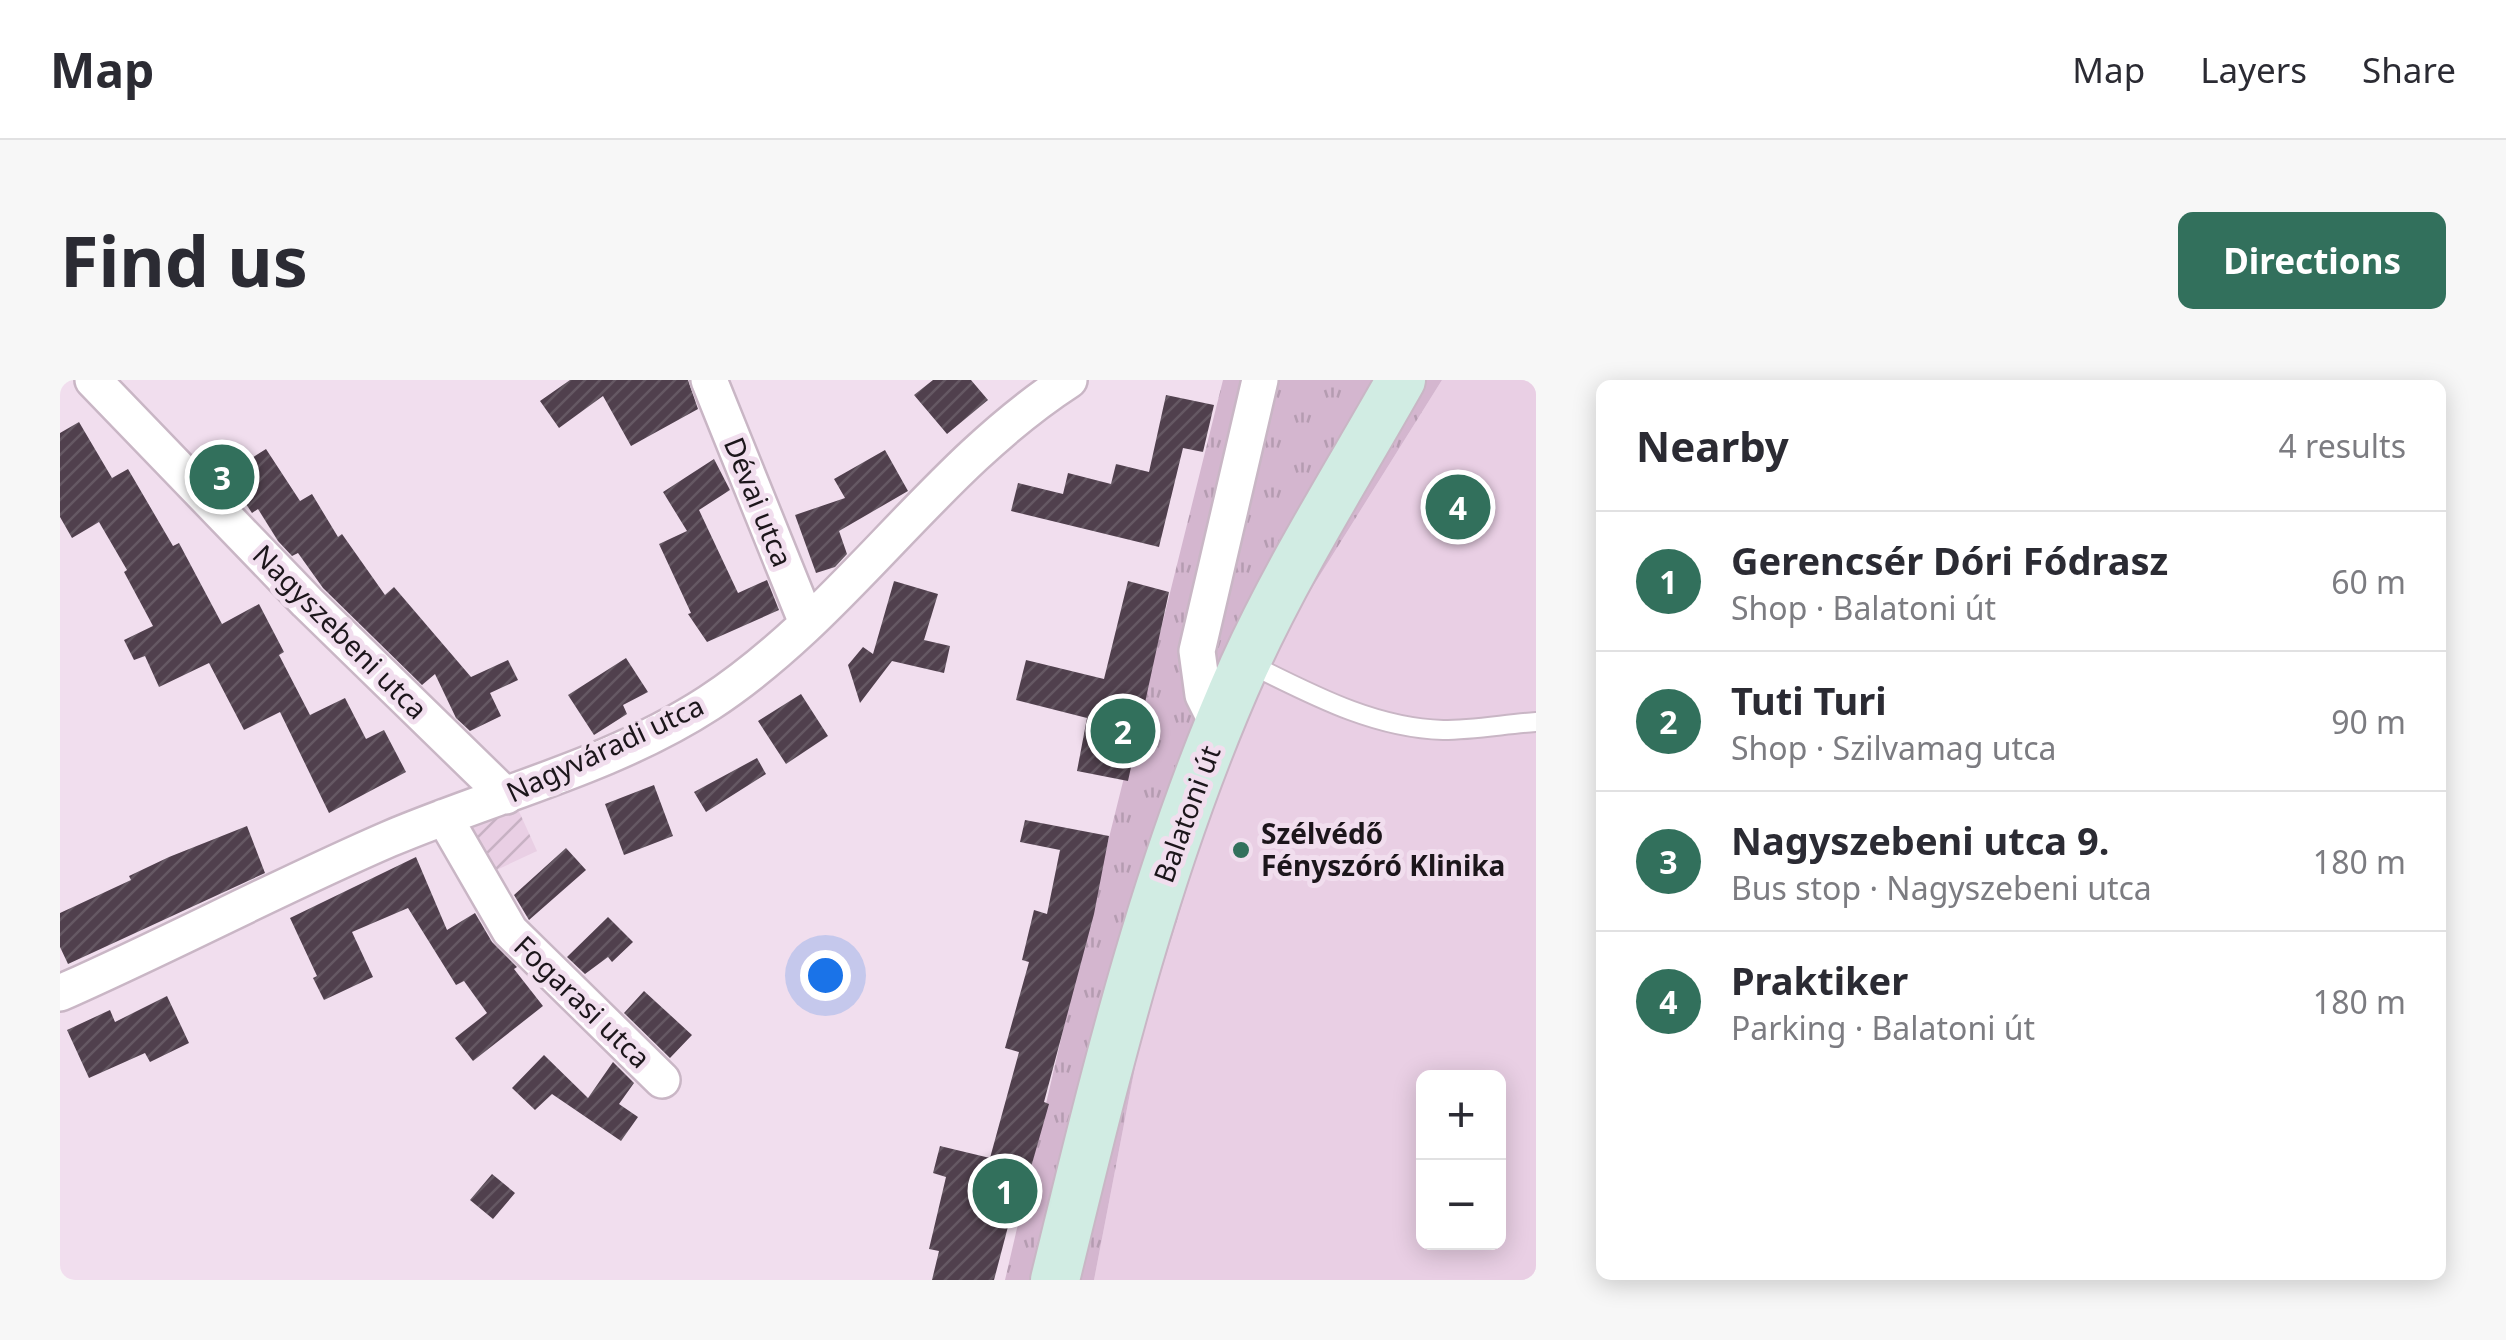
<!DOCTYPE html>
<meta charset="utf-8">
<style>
body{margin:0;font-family:"Noto Sans",sans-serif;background:#f7f7f7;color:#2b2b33}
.controls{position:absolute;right:30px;bottom:30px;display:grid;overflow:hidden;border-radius:15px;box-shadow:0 5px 25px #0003}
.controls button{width:90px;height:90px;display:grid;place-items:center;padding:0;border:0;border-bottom:2px solid #e1e1e2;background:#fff;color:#2b2b33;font:50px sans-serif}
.you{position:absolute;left:765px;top:595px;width:35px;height:35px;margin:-25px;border:8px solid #fff;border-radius:50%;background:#1a73e8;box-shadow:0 0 0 15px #1a73e833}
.badge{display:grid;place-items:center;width:65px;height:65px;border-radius:50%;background:#32705c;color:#fff;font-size:32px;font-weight:700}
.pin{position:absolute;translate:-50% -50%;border:5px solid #fff;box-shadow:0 2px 10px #0006}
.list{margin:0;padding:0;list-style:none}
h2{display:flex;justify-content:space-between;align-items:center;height:130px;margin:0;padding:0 40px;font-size:42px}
h2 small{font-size:32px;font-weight:400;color:#7c7c81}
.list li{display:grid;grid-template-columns:65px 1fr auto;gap:30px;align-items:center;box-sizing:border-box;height:140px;padding:0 40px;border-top:2px solid #e1e1e2}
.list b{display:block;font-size:38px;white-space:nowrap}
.list p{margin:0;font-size:32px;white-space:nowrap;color:#7c7c81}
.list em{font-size:32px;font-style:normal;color:#7c7c81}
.map{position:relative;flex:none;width:1476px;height:900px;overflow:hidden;border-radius:15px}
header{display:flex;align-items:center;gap:60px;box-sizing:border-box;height:140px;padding:0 50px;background:#fff;border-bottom:2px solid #e1e1e2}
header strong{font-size:48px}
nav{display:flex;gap:55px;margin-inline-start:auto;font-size:35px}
.intro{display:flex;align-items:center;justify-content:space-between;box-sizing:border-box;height:240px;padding:0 60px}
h1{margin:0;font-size:70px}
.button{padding:25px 45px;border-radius:15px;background:#32705c;color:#fff;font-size:35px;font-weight:700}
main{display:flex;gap:60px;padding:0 60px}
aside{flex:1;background:#fff;border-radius:15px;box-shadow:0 5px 25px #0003}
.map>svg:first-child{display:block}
.built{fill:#e9cfe4;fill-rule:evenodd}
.industrial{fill:url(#industrial-furrows)}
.grass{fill:url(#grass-tufts)}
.building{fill:url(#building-hatch)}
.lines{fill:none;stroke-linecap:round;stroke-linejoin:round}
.service-casing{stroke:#c9b6c5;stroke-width:22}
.minor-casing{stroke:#c9b6c5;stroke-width:40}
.secondary-casing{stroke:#c9b6c5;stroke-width:52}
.service{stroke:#fff;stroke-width:18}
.minor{stroke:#fff;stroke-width:35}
.secondary{stroke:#d1ece3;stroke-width:48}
.poi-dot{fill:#32705c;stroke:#f1deee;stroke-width:4}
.labels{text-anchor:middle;stroke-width:10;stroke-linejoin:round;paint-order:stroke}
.street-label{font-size:28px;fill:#1c161b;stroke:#f1deee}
.poi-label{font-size:28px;font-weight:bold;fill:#1c161b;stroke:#f1deee;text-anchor:start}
</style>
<header>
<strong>Map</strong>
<nav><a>Map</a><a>Layers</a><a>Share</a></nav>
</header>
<div class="intro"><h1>Find us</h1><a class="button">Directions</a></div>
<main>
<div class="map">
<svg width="1476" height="900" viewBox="0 0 1476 900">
<defs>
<pattern id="industrial-furrows" width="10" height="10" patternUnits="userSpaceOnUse" patternTransform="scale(2.5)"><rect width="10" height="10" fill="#e9cfe4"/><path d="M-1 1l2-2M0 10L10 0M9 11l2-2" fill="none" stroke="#c7b1c3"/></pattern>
<pattern id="grass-tufts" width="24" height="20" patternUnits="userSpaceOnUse" patternTransform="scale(2.5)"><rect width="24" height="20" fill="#d4b6cf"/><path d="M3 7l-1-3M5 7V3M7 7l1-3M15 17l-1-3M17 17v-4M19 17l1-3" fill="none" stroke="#b59cb1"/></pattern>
<pattern id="building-hatch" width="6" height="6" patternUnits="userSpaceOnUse" patternTransform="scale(2.5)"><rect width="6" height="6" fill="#50404d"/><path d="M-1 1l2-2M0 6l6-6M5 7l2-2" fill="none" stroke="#655863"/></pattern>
</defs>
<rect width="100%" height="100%" fill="#f1deee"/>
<path class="built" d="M 1382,0 L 1476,0 L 1476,900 L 1034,900 L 1080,661 L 1150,433 L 1225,251 ZM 1364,698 L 1438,698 L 1438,862 L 1364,862 Z"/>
<path class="industrial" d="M 457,427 L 477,471 L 430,493 L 410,449 Z"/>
<path class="grass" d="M 1163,0 L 1382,0 L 1225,251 L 1150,433 L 1080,661 L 1034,900 L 945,900 L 1031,530 Z"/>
<path class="building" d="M 510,0 L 628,0 L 638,29 L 571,66 L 543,16 L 499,48 L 480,21 Z
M 873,0 L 911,0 L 928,20 L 887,54 L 854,15 Z
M 1106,15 L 1154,25 L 1143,72 L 1123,68 L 1099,167 L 951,131 L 958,103 L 1003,114 L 1008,93 L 1051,104 L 1056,84 L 1089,92 Z
M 19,42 L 52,98 L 68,89 L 113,166 L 119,163 L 162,244 L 199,224 L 224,272 L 219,275 L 250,335 L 285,318 L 306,359 L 324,350 L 346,392 L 269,433 L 220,332 L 184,350 L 149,283 L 99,307 L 85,276 L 74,280 L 64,260 L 93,246 L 64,192 L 67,190 L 39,142 L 12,158 L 0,137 L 0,53 Z
M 206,69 L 240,121 L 252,114 L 278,157 L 282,154 L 325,215 L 334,207 L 411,297 L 448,280 L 458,300 L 430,313 L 441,336 L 410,351 L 396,338 L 375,294 L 362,305 L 263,208 L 238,173 L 232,176 L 218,161 L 198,129 L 192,133 L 166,94 Z
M 825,70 L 848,111 L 779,151 L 787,174 L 775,187 L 756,193 L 735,135 L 785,118 L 774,99 Z
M 654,79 L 670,110 L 639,130 L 678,213 L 707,200 L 719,230 L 647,262 L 628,234 L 631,233 L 599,164 L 627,151 L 603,112 Z
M 834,201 L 878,214 L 864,260 L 890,266 L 884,293 L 832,281 L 800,323 L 788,285 L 803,267 L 813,274 Z
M 1068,201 L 1109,212 L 1068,401 L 1017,391 L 1027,338 L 956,320 L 966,280 L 1044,299 Z
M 566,278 L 588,312 L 563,325 L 567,334 L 534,355 L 508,315 Z
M 741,314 L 768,356 L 726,384 L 698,341 Z
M 697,378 L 706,394 L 646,432 L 634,412 Z
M 594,405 L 613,456 L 564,475 L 545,424 Z
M 965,440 L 1049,456 L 1034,534 L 984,722 L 989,724 L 956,840 L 950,839 L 934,900 L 872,900 L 879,871 L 869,869 L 886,797 L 873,793 L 880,766 L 930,778 L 959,672 L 945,668 L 969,582 L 962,580 L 974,530 L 987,534 L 1000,470 L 960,462 Z
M 187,446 L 205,493 L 8,584 L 0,567 L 0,533 L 71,500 L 69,496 L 109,477 Z
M 506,468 L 526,490 L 469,540 L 454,515 Z
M 356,477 L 387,550 L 415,533 L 432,562 L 457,587 L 454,589 L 483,626 L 413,681 L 395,658 L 427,633 L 404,601 L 396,605 L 348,528 L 292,552 L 313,597 L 264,620 L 253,598 L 257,596 L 230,538 Z
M 548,537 L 573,562 L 552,582 L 548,577 L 525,594 L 507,577 Z
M 584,611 L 632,655 L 610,678 L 564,633 Z
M 107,616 L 129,663 L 90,682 L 85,673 L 29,698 L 7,650 L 50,630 L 55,642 Z
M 484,675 L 528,718 L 553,682 L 574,703 L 559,724 L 578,737 L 561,761 L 492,714 L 475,730 L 452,708 Z
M 432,794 L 455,813 L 433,839 L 410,820 Z"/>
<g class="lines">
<g class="service-casing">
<path id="service" d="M 1186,282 C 1249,313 1312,348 1383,350 C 1414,350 1446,344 1476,342"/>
</g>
<g class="minor-casing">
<path id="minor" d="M 33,0 L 247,222 L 446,416
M 649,0 L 747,243
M 1159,347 L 1143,315 L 1137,271 L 1200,0
M 384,437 L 450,551 L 602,700
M 0,613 C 111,564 218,507 329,459 C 435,414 552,386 649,323 C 785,234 873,88 1009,0"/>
</g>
<g class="secondary-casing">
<path id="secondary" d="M 995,900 C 1046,691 1096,482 1184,286 C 1229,187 1288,94 1341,0"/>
</g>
<use href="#service" class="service"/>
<use href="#minor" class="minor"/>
<use href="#secondary" class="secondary"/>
</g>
<circle class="poi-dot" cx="1181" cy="470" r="10"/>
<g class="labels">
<g class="street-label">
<text transform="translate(698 122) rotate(68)" y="10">Dévai utca</text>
<text transform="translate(280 252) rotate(45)" y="10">Nagyszebeni utca</text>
<text transform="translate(545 369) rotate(-25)" y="10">Nagyváradi utca</text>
<text transform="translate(1127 434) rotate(-70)" y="10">Balatoni út</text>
<text transform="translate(522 622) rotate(44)" y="10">Fogarasi utca</text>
</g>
<g class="poi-label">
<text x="1201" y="464">Szélvédő<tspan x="1201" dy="32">Fényszóró Klinika</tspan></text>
</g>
</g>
</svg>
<div class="controls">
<button>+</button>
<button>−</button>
</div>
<div class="you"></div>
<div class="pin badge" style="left:945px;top:811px">1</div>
<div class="pin badge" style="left:1063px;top:351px">2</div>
<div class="pin badge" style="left:162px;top:97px">3</div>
<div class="pin badge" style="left:1398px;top:127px">4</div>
</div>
<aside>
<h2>Nearby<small>4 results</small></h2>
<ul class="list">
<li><span class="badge">1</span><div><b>Gerencsér Dóri Fódrasz</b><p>Shop · Balatoni út</p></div><em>60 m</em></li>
<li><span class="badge">2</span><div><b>Tuti Turi</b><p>Shop · Szilvamag utca</p></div><em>90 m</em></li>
<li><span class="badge">3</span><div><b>Nagyszebeni utca 9.</b><p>Bus stop · Nagyszebeni utca</p></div><em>180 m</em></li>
<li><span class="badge">4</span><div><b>Praktiker</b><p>Parking · Balatoni út</p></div><em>180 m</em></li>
</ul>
</aside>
</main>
